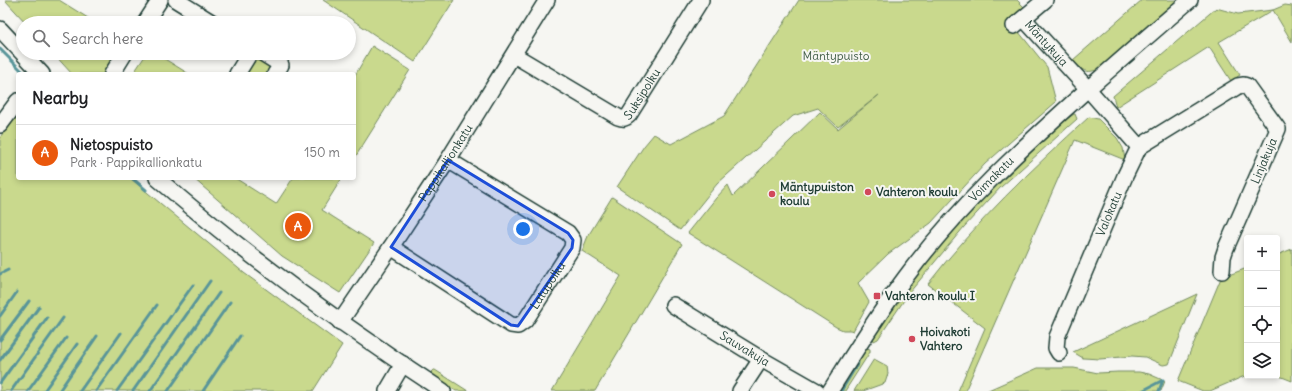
<!DOCTYPE html>
<meta charset="utf-8">
<style>
body{margin:0;font-family:Delius,sans-serif;background:#f6f6f6;color:#202124}
.controls{position:absolute;right:12px;bottom:12px;display:grid;overflow:hidden;border-radius:4px;box-shadow:0 2px 6px #0003}
.controls button{width:36px;height:36px;display:grid;place-items:center;padding:0;border:0;border-bottom:1px solid #e0e0e0;background:#fff;color:#202124;font:20px sans-serif}
.you{position:absolute;left:523px;top:229px;width:14px;height:14px;margin:-10px;border:3px solid #fff;border-radius:50%;background:#1a73e8;box-shadow:0 0 0 6px #1a73e833}
.badge{display:grid;place-items:center;width:26px;height:26px;border-radius:50%;background:#ea580c;color:#fff;font-size:13px;font-weight:700}
.pin{position:absolute;translate:-50% -50%;border:2px solid #fff;box-shadow:0 1px 4px #0006}
.list{margin:0;padding:0;list-style:none}
h2{display:flex;justify-content:space-between;align-items:center;height:52px;margin:0;padding:0 16px;font-size:17px}
h2 small{font-size:13px;font-weight:400;color:#757577}
.list li{display:grid;grid-template-columns:26px 1fr auto;gap:12px;align-items:center;box-sizing:border-box;height:56px;padding:0 16px;border-top:1px solid #e0e0e0}
.list b{display:block;font-size:15px;white-space:nowrap}
.list p{margin:0;font-size:13px;white-space:nowrap;color:#757577}
.list em{font-size:13px;font-style:normal;color:#757577}
.icon{flex:none;width:22px;height:22px;fill:none;stroke:currentColor;stroke-width:2;stroke-linecap:round;stroke-linejoin:round}
.map{position:relative;flex:none;width:1292px;height:391px;overflow:hidden}
.search{position:absolute;background:#fff;box-shadow:0 2px 6px #0003;left:16px;top:16px;width:340px;height:44px;display:flex;align-items:center;gap:10px;box-sizing:border-box;padding:0 14px;border-radius:22px;color:#757577;font-size:15px}
.panel{position:absolute;background:#fff;box-shadow:0 2px 6px #0003;left:16px;top:72px;width:340px;height:108px;border-radius:4px}
.map>svg:first-child{display:block}
.green{fill:#c9d98d;stroke:#748b60}
.lines{fill:none;stroke-linecap:round;stroke-linejoin:round}
.stream{stroke:#599599;stroke-width:3}
.minor-casing{stroke:#1f3d34;stroke-width:18}
.minor{stroke:#f6f6f2;stroke-width:15}
.marked{fill:#1d4ed8;fill-opacity:0.2;stroke:#1d4ed8;stroke-width:3;stroke-linejoin:round}
.poi-dot{fill:#d1495b;stroke:#f6f6f2;stroke-width:1.5}
.labels{text-anchor:middle;stroke-width:4;stroke-linejoin:round;paint-order:stroke}
.street-label{font-size:12px;fill:#1f3d34;stroke:#f6f6f2}
.park-label{font-size:12px;fill:#415c46;stroke:#f6f6f2}
.poi-label{font-size:12px;font-weight:bold;fill:#1f3d34;stroke:#f6f6f2;text-anchor:start}
</style>
<div class="map">
<svg width="1292" height="391" viewBox="0 0 1292 391">
<rect width="100%" height="100%" fill="#f6f6f2"/>
<filter id="ink" filterUnits="userSpaceOnUse"><feTurbulence type="fractalNoise" baseFrequency=".025" numOctaves="2"/><feDisplacementMap in="SourceGraphic" scale="8" xChannelSelector="R" yChannelSelector="G"/><feConvolveMatrix kernelMatrix="1 2 1 2 8 2 1 2 1" color-interpolation-filters="sRGB"/></filter>
<g filter="url(#ink)">
<path class="green" d="M 5,0 L 59,0 L 96,23 L 26,23 Z
M 323,0 L 454,0 L 415,62 Z
M 799,0 L 1017,0 L 1027,10 L 1014,26 L 1047,67 L 1056,102 L 985,164 L 931,223 L 888,254 L 858,283 L 869,302 L 853,331 L 850,330 L 843,330 L 836,327 L 688,233 L 716,198 L 728,185 L 733,196 L 820,112 L 838,129 L 879,95 L 838,127 L 818,108 L 793,116 L 717,184 L 680,230 L 617,187 L 644,146 L 654,134 L 671,144 L 724,116 Z
M 1142,0 L 1178,0 L 1101,68 C 1085,75 1083,71 1073,60 Z
M 1285,5 L 1292,6 L 1292,42 L 1273,10 L 1219,42 L 1240,75 L 1231,81 L 1209,47 L 1116,107 L 1113,96 L 1216,8 L 1238,14 L 1273,10 Z
M 372,46 L 410,70 L 354,159 L 354,77 Z
M 53,53 L 118,53 L 104,74 L 72,74 Z
M 147,53 L 155,53 L 189,74 L 133,74 Z
M 254,56 L 273,67 L 269,74 L 243,74 Z
M 18,114 L 18,178 L 130,178 L 244,273 L 342,345 L 313,391 L 0,391 L 0,137 Z
M 1074,114 L 1075,114 L 1077,119 L 1001,187 L 964,227 L 909,293 L 878,339 L 874,341 L 873,338 L 875,335 C 895,305 914,275 937,248 C 962,218 990,189 1019,162 C 1036,146 1054,127 1074,114 Z
M 1089,117 L 1098,119 L 1117,138 L 1123,148 L 1125,160 L 1075,140 L 965,391 L 958,391 L 985,328 L 928,284 C 976,222 1032,169 1089,117 Z
M 193,178 L 235,178 L 276,204 L 293,178 L 342,178 L 322,210 L 374,243 L 340,293 L 282,256 Z
M 612,197 L 682,244 L 595,391 L 552,391 L 621,276 L 582,251 L 588,236 Z
M 1292,249 L 1292,381 L 1277,375 L 1277,255 Z
M 1247,268 L 1247,375 L 1210,391 L 1203,391 L 1178,381 L 1221,278 Z
M 1197,294 L 1169,364 L 1163,365 L 1145,357 L 1132,356 L 1100,359 L 1083,358 L 1073,352 Z
M 867,348 L 870,349 L 870,352 L 845,391 L 838,391 Z
M 874,359 L 887,366 L 888,374 L 885,383 L 863,391 L 854,391 Z
M 1038,368 L 1074,368 L 1098,373 L 1118,372 L 1139,372 L 1149,374 L 1165,381 L 1161,391 L 986,391 Z
M 434,370 L 435,370 L 468,391 L 456,391 L 432,375 L 431,373 Z"/>
<g class="lines">
<path class="stream" d="M 0,49 L 25,74
M 132,178 L 146,190
M 0,274 L 8,270
M 0,316 L 17,292
M 0,340 L 29,301
M 0,360 L 39,307
M 0,383 L 47,318
M 11,391 L 63,318
M 28,391 L 66,338
M 44,391 L 77,344
M 59,391 L 97,336
M 80,391 L 121,333
M 96,391 L 157,305
M 117,391 L 193,285
M 133,391 L 210,281
M 150,391 L 219,293
M 168,391 L 230,302
M 203,391 L 240,336
M 841,391 L 858,363
M 1142,391 L 1163,380
M 1159,391 L 1163,380"/>
<g class="minor-casing">
<g id="minor">
<path d="M 176,0 L 213,23"/>
<path id="s1" d="M 1024,19 L 1088,89 L 1139,147 L 1125,176 L 1057,337 L 1056,348 L 1059,353"/>
<path d="M 145,23 L 160,0"/>
<path d="M 1014,26 L 1045,0"/>
<path d="M 0,29 L 42,74"/>
<path d="M 262,53 L 281,65 L 275,74"/>
<path id="s2" d="M 514,55 L 618,117 C 623,119 625,119 629,115 L 701,0"/>
<path d="M 112,74 L 125,53"/>
<path d="M 237,74 L 250,53"/>
<path d="M 0,125 L 18,101"/>
<path d="M 1139,147 L 1238,86 L 1244,85 L 1247,86 L 1278,129 L 1226,248 L 1223,257 L 1222,271"/>
<path d="M 157,178 C 247,256 343,326 443,391"/>
<path id="s3" d="M 391,247 L 511,325 L 518,326 L 525,321 L 572,248 L 573,240 L 568,233 L 448,160"/>
<path id="s4" d="M 673,305 L 761,359 L 817,391"/>
<path id="s5" d="M 340,322 L 391,247 L 448,160 L 547,0"/>
<path d="M 387,391 L 403,364"/>
<path d="M 740,391 L 761,359"/>
<path id="s6" d="M 830,391 C 854,353 878,314 905,278 C 958,206 1024,146 1090,87 C 1123,58 1156,29 1190,0"/>
</g>
</g>
<use href="#minor" class="minor"/>
</g>
</g>
<path class="marked" d="M 448,160 L 568,233 L 573,240 L 572,248 L 518,326 L 511,325 L 391,247 Z"/>
<g class="poi-dot">
<circle cx="868" cy="192" r="4"/>
<circle cx="772" cy="194" r="4"/>
<rect x="873" y="292" width="8" height="8" rx="2"/>
<circle cx="912" cy="339" r="4"/>
</g>
<g class="labels">
<g class="street-label">
<text dy="4" stroke="none"><textPath href="#s1" startOffset="33">Mäntykuja</textPath></text>
<text dy="4" stroke="none"><textPath href="#s2" startOffset="158">Suksipolku</textPath></text>
<text transform="translate(1264 161) rotate(-67)" y="4">Linjakuja</text>
<text dy="4" stroke="none"><textPath href="#s5" startOffset="191">Pappikallionkatu</textPath></text>
<text dy="4" stroke="none"><textPath href="#s6" startOffset="267">Voimakatu</textPath></text>
<text transform="translate(1109 214) rotate(-67)" y="4">Valokatu</text>
<text dy="4" stroke="none"><textPath href="#s3" startOffset="201">Latupolku</textPath></text>
<text dy="4" stroke="none"><textPath href="#s4" startOffset="84">Sauvakuja</textPath></text>
</g>
<g class="park-label">
<text x="836" y="60">Mäntypuisto</text>
</g>
<g class="poi-label">
<text x="780" y="191">Mäntypuiston<tspan x="780" dy="14">koulu</tspan></text>
<text x="876" y="196">Vahteron koulu</text>
<text x="885" y="300">Vahteron koulu I</text>
<text x="920" y="336">Hoivakoti<tspan x="920" dy="14">Vahtero</tspan></text>
</g>
</g>
</svg>
<div class="controls">
<button>+</button>
<button>−</button>
<button><svg class="icon" aria-label="locate" viewBox="0 0 24 24"><circle cx="12" cy="12" r="6"/><path d="M12 2v4M12 18v4M2 12h4M18 12h4"/></svg></button>
<button><svg class="icon" aria-label="layers" viewBox="0 0 24 24"><path d="M12 4l9 5-9 5-9-5zM3 14l9 5 9-5"/></svg></button>
</div>
<div class="you"></div>
<div class="pin badge" style="left:298px;top:226px">A</div>
<div class="search"><svg class="icon" aria-label="search" viewBox="0 0 24 24"><circle cx="10" cy="10" r="6"/><path d="M15 15l6 6"/></svg>Search here</div>
<section class="panel">
<h2>Nearby<small></small></h2>
<ul class="list">
<li><span class="badge">A</span><div><b>Nietospuisto</b><p>Park · Pappikallionkatu</p></div><em>150 m</em></li>
</ul>
</section>
</div>
